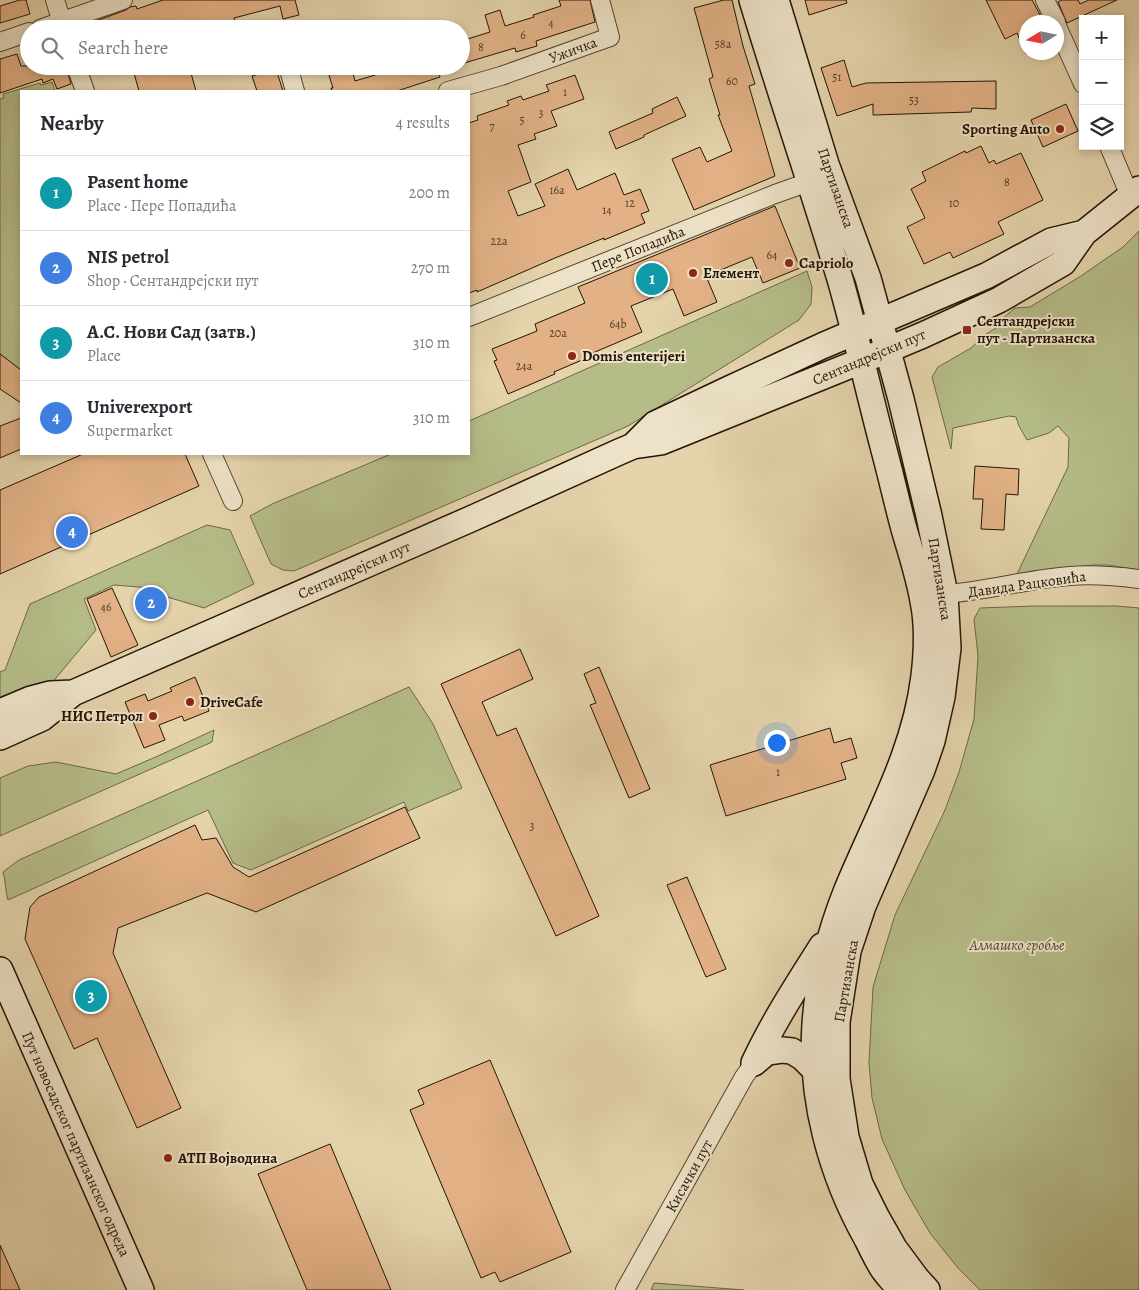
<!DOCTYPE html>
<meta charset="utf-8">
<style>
body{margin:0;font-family:Alegreya,serif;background:#f7f7f7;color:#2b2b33}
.controls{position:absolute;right:15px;top:15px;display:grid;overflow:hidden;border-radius:0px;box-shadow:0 2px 8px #0003}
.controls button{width:45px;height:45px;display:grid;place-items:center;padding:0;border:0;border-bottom:1px solid #e1e1e2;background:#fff;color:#2b2b33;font:25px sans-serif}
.compass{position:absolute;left:1019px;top:15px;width:45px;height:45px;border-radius:50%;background:#fff;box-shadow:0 2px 8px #0003;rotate:260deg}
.you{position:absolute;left:776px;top:742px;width:18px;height:18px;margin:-12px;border:4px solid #fff;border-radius:50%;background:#1a73e8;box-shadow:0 0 0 8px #1a73e833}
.badge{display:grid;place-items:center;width:32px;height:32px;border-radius:50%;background:#8f2418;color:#fff;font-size:16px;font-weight:700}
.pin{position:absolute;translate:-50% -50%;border:2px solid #fff;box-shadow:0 1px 5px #0006}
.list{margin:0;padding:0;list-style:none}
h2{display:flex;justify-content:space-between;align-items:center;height:65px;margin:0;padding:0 20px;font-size:21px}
h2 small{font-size:16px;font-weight:400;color:#7c7c81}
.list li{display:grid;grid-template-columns:32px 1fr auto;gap:15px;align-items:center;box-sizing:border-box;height:75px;padding:0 20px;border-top:1px solid #e1e1e2}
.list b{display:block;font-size:19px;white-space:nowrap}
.list p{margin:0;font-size:16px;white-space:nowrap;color:#7c7c81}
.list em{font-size:16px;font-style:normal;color:#7c7c81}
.icon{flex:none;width:28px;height:28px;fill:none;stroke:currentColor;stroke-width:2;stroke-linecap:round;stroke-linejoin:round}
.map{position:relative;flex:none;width:1139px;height:1290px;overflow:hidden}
.search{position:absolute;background:#fff;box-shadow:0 2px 8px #0003;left:20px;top:20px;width:450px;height:55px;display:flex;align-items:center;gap:12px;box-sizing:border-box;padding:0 18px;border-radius:28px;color:#7c7c81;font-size:19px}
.panel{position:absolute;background:#fff;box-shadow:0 2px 8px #0003;left:20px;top:90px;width:450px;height:365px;border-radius:0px}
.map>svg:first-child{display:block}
.green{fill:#b5bc88;stroke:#6c6846}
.building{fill:#e2b286;stroke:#241405}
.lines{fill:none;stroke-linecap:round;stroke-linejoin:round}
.street-casing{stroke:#54442e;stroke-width:20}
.secondary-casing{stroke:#241405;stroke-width:28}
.street{stroke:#ede2c8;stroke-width:18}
.secondary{stroke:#ede2c8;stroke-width:25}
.poi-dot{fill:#8f2418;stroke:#ede2c8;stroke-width:2}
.labels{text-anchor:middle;stroke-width:4;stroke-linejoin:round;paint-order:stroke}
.number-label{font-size:12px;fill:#543c25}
.street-label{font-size:15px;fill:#241405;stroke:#ede2c8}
.poi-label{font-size:15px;font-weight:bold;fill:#241405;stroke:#ede2c8;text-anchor:start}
.park-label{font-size:15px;font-style:italic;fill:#50462c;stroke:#ede2c8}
</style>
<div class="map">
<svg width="1139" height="1290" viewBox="0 0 1139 1290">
<rect width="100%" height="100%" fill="#e4d3ab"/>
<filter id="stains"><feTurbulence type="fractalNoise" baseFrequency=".004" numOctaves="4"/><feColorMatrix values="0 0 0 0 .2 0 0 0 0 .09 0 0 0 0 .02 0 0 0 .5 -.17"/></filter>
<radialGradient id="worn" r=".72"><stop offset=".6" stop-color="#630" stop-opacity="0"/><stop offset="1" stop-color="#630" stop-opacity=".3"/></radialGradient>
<path class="green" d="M 52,82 L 55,91 L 21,91 L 21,370 L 0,354 L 0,99 L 4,98 L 3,94 L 40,83 L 41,85 Z
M 1139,231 L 1139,570 L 1108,565 L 1093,565 L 1017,574 L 1068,467 L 1069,438 L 1058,426 L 1049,433 L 1027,440 L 1019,426 L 1016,417 L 1009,416 L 953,428 L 951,449 L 932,377 L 938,367 L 971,348 L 986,334 L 996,328 L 996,324 L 1015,308 L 1030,307 L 1081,276 L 1123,247 Z
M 807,271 L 812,287 L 811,304 L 799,320 L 628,426 L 294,571 L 283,570 L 271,564 L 250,516 L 272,504 L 391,454 L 469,454 L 469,421 Z
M 207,525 L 230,530 L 254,584 L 204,608 L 164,596 L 151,588 L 114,585 L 84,599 L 96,630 L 51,684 L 0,705 L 0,672 L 5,670 L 30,604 Z
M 1034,606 L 1116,606 L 1139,608 L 1139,1290 L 980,1290 L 958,1268 L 930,1233 L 905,1190 L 882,1139 L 872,1098 L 869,1063 L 873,987 L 895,915 L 945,810 L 959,772 L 974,719 L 978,656 L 974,619 L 980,608 Z
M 409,687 L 433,724 L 462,788 L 408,811 L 404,802 L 251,870 L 233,863 L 208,810 L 8,900 C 5,890 6,881 3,872 L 19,860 Z
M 214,730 L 212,742 L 0,836 L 0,778 L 28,766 L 56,762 L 116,774 L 158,756 Z
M 654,1283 L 744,1290 L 651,1290 Z"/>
<path class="building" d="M 20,0 L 26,0 L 30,14 L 0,23 L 0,6 Z
M 163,0 L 295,0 L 299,15 L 283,19 L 280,6 L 234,18 L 238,29 L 74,29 L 126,10 L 130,7 L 136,6 L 137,9 Z
M 559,0 L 590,0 L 595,22 L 536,41 L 537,46 L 516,52 L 515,48 L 461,64 L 461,41 L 490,32 L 485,15 L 500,10 L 505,26 L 534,17 L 533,15 L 561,6 Z
M 724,0 L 732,0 L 743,46 L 755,84 L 749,86 L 775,176 L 694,210 L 672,159 L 700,147 L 707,162 L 732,151 L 718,115 L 720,115 L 709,79 L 713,77 L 694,8 Z
M 805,0 L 846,0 L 847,3 L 809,15 Z
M 986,0 L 1032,0 L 1044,22 L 1026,22 L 1026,54 L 1017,33 L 1005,39 Z
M 1062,0 L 1078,0 L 1080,4 L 1089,0 L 1117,0 L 1067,23 L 1058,2 Z
M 17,54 L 21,66 L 66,66 L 71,84 L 57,89 L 53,79 L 43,83 L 42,79 L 0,93 L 0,59 Z
M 844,60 L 852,87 L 866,83 L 996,81 L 996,109 L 972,108 L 971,112 L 873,115 L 873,104 L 837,116 L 821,68 Z
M 132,66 L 189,66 L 196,91 L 139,91 Z
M 326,66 L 351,66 L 355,81 L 385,72 L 383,66 L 437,66 L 440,77 L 397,91 L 332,91 L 331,88 L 333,88 Z
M 276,69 L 283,91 L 257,91 L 252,76 Z
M 575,75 L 584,99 L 551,111 L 557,126 L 534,134 L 536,139 L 518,145 L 531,182 L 508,191 L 518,216 L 545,206 L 535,184 L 568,169 L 577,190 L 615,173 L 624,195 L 640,189 L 649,211 L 641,214 L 645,223 L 604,240 L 604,238 L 555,258 L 477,292 L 477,290 L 469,293 L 469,123 L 478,120 L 477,116 L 509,105 L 507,101 L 521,96 L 523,100 L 549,91 L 546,85 Z
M 677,97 L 686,116 L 644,135 L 644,137 L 616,149 L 609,132 L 653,113 L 652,109 Z
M 1066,104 L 1078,131 L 1043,147 L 1031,120 Z
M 981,146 L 989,163 L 994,160 L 996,164 L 1021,153 L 1043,200 L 998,222 L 1004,234 L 953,258 L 950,252 L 924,264 L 907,227 L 925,218 L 911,189 L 926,181 L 922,172 L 965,151 L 966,153 Z
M 775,206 L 800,268 L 763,283 L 752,257 L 706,276 L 717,302 L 684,316 L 673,289 L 631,306 L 642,332 L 588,355 L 589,357 L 554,372 L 555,374 L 508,394 L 494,361 L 497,360 L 492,349 L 537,331 L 535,324 L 585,303 L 578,287 Z
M 0,354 L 21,370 L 21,403 L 0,389 Z
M 21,418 L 21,449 L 0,458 L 0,426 Z
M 83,454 L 185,454 L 199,486 L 0,574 L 0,490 Z
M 975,466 L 1019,469 L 1018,495 L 1006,494 L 1004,530 L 981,529 L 983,499 L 973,499 Z
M 112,588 L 138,645 L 111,657 L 87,599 Z
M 520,649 L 533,679 L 482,702 L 497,736 L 516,728 L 599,916 L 556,936 L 441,684 Z
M 599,667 L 650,789 L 629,798 L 590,705 L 596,703 L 584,674 Z
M 195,677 L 209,711 L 184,721 L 182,716 L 159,725 L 165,740 L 144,748 L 125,702 L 145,694 L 148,701 L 172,691 L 170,688 Z
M 830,728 L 834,743 L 851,738 L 857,758 L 841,763 L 846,779 L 726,816 L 710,765 Z
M 405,807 L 420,838 L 256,912 L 207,893 L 118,928 L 113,953 L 181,1108 L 137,1128 L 97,1038 L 74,1049 L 25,939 L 30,907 L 39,897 L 195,825 L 202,840 L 216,838 L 233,867 L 249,877 Z
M 687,877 L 726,969 L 706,977 L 667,885 Z
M 490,1060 L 571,1252 L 500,1282 L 495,1272 L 481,1278 L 410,1110 L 424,1104 L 418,1090 Z
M 330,1144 L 391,1290 L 307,1290 L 258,1174 Z
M 0,1245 L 20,1290 L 0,1290 Z"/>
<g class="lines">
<g class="street-casing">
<path id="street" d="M 55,0 L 64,29
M 1045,0 L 1056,22
M 1056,24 L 1083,84
M 40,29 L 123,0
M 0,42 L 29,32
M 76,66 L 85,91
M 288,66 L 295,91
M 448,91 L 501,76 L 610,37 L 600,0
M 1109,146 L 1130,196
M 469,317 L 775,194 L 809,182
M 212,454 L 233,501
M 945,594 C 987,591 1028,579 1070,576 C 1094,574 1116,576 1139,579
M 625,1290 L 744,1077 L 754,1063"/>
</g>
<g class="secondary-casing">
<path id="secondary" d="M 752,0 C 780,93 812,186 840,279 C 856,335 869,393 884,450 C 891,476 897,503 904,529 C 911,553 919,577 923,601 C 928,625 927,651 924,676 C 915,753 875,821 846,892 C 829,935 818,979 815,1024 C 810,1099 831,1175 867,1239 C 872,1249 877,1260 883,1269 C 888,1276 895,1283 900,1290
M 776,0 L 826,164 L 868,278 L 901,399 L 929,516 L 945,594 L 948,648 L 942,697 L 932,741 L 922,770 L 863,906 L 848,951 L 837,1022 L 837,1079 L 846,1137 L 860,1184 L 877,1218 L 894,1248 L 917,1279 L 927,1290
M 633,446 L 655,424 L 729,389 L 822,346 L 986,276 L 1051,241 L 1084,233
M 0,712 L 31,699 L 50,694 L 73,693
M 0,737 L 42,718 L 73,693 L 473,518 L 619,452 L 633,446 L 661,442 L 861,361 L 923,335 L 999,300 L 1063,263 L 1084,233 L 1139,189
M 0,970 L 141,1290
M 754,1063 C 773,1022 798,984 822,946
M 754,1063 L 767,1052 L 782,1050 L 792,1051 L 803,1058 L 815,1070"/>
</g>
<use href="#street" class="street"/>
<use href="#secondary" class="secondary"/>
</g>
<g class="poi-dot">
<circle cx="1060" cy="129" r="5"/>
<circle cx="789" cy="263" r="5"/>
<circle cx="693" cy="273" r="5"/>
<rect x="962" y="325" width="10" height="10" rx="2.5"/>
<circle cx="572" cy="356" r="5"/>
<circle cx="190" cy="702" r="5"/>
<circle cx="153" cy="716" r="5"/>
<circle cx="168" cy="1158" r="5"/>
</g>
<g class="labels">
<g class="number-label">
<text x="551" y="27">4</text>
<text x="523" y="39">6</text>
<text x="723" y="48">58a</text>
<text x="481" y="51">8</text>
<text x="837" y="81">51</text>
<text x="732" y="85">60</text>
<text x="565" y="96">1</text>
<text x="914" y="104">53</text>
<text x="541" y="117">3</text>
<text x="522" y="124">5</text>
<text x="492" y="130">7</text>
<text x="1007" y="186">8</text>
<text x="557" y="194">16a</text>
<text x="630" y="207">12</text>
<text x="954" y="207">10</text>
<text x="607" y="214">14</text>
<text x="499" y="245">22a</text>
<text x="772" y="259">64</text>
<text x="618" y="328">64b</text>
<text x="558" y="337">20a</text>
<text x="524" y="370">24a</text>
<text x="106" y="611">46</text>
<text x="778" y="776">1</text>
<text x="532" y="830">3</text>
</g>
<g class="street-label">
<text transform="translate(573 50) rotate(-20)" y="5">Ужичка</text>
<text transform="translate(836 188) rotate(71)" y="5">Партизанска</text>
<text transform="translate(638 249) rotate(-22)" y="5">Пере Попадића</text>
<text transform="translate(869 357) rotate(-23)" y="5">Сентандрејски пут</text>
<text transform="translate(354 570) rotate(-24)" y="5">Сентандрејски пут</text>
<text transform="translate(940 579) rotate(81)" y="5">Партизанска</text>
<text transform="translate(1027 584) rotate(-8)" y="5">Давида Рацковића</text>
<text transform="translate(846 981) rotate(-80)" y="5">Партизанска</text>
<text transform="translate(76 1144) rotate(66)" y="5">Пут новосадског партизанског одреда</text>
<text transform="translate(689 1176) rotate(-61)" y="5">Кисачки пут</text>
</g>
<g class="poi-label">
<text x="1050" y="134" text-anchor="end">Sporting Auto</text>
<text x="799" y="268">Capriolo</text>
<text x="703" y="278">Елемент</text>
<text x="977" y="326">Сентандрејски<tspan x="977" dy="17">пут - Партизанска</tspan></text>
<text x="582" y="361">Domis enterijeri</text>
<text x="200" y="707">DriveCafe</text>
<text x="143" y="721" text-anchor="end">НИС Петрол</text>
<text x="178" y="1163">АТП Војводина</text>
</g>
<g class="park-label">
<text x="1017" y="950">Алмашко гробље</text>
</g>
</g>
<rect width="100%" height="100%" filter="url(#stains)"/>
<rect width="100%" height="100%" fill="url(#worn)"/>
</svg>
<div class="controls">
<button>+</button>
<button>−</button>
<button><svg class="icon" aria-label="layers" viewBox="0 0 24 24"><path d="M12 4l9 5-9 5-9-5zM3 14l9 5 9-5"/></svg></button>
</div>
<svg class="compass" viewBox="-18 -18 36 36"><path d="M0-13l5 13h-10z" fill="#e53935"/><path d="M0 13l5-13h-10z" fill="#7c7c81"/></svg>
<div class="you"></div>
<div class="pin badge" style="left:652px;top:279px;background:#0f9aa8">1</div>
<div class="pin badge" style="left:151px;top:603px;background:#3f7fe0">2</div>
<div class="pin badge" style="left:91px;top:996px;background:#0f9aa8">3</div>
<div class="pin badge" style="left:72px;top:532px;background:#3f7fe0">4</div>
<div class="search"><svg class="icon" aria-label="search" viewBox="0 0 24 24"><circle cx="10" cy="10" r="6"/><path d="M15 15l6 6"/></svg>Search here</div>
<section class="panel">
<h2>Nearby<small>4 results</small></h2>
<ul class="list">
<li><span class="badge" style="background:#0f9aa8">1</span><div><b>Pasent home</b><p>Place · Пере Попадића</p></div><em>200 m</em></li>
<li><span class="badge" style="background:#3f7fe0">2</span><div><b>NIS petrol</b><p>Shop · Сентандрејски пут</p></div><em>270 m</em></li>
<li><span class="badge" style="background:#0f9aa8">3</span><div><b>А.С. Нови Сад (затв.)</b><p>Place</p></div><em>310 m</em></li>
<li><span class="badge" style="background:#3f7fe0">4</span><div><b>Univerexport</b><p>Supermarket</p></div><em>310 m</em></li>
</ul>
</section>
</div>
